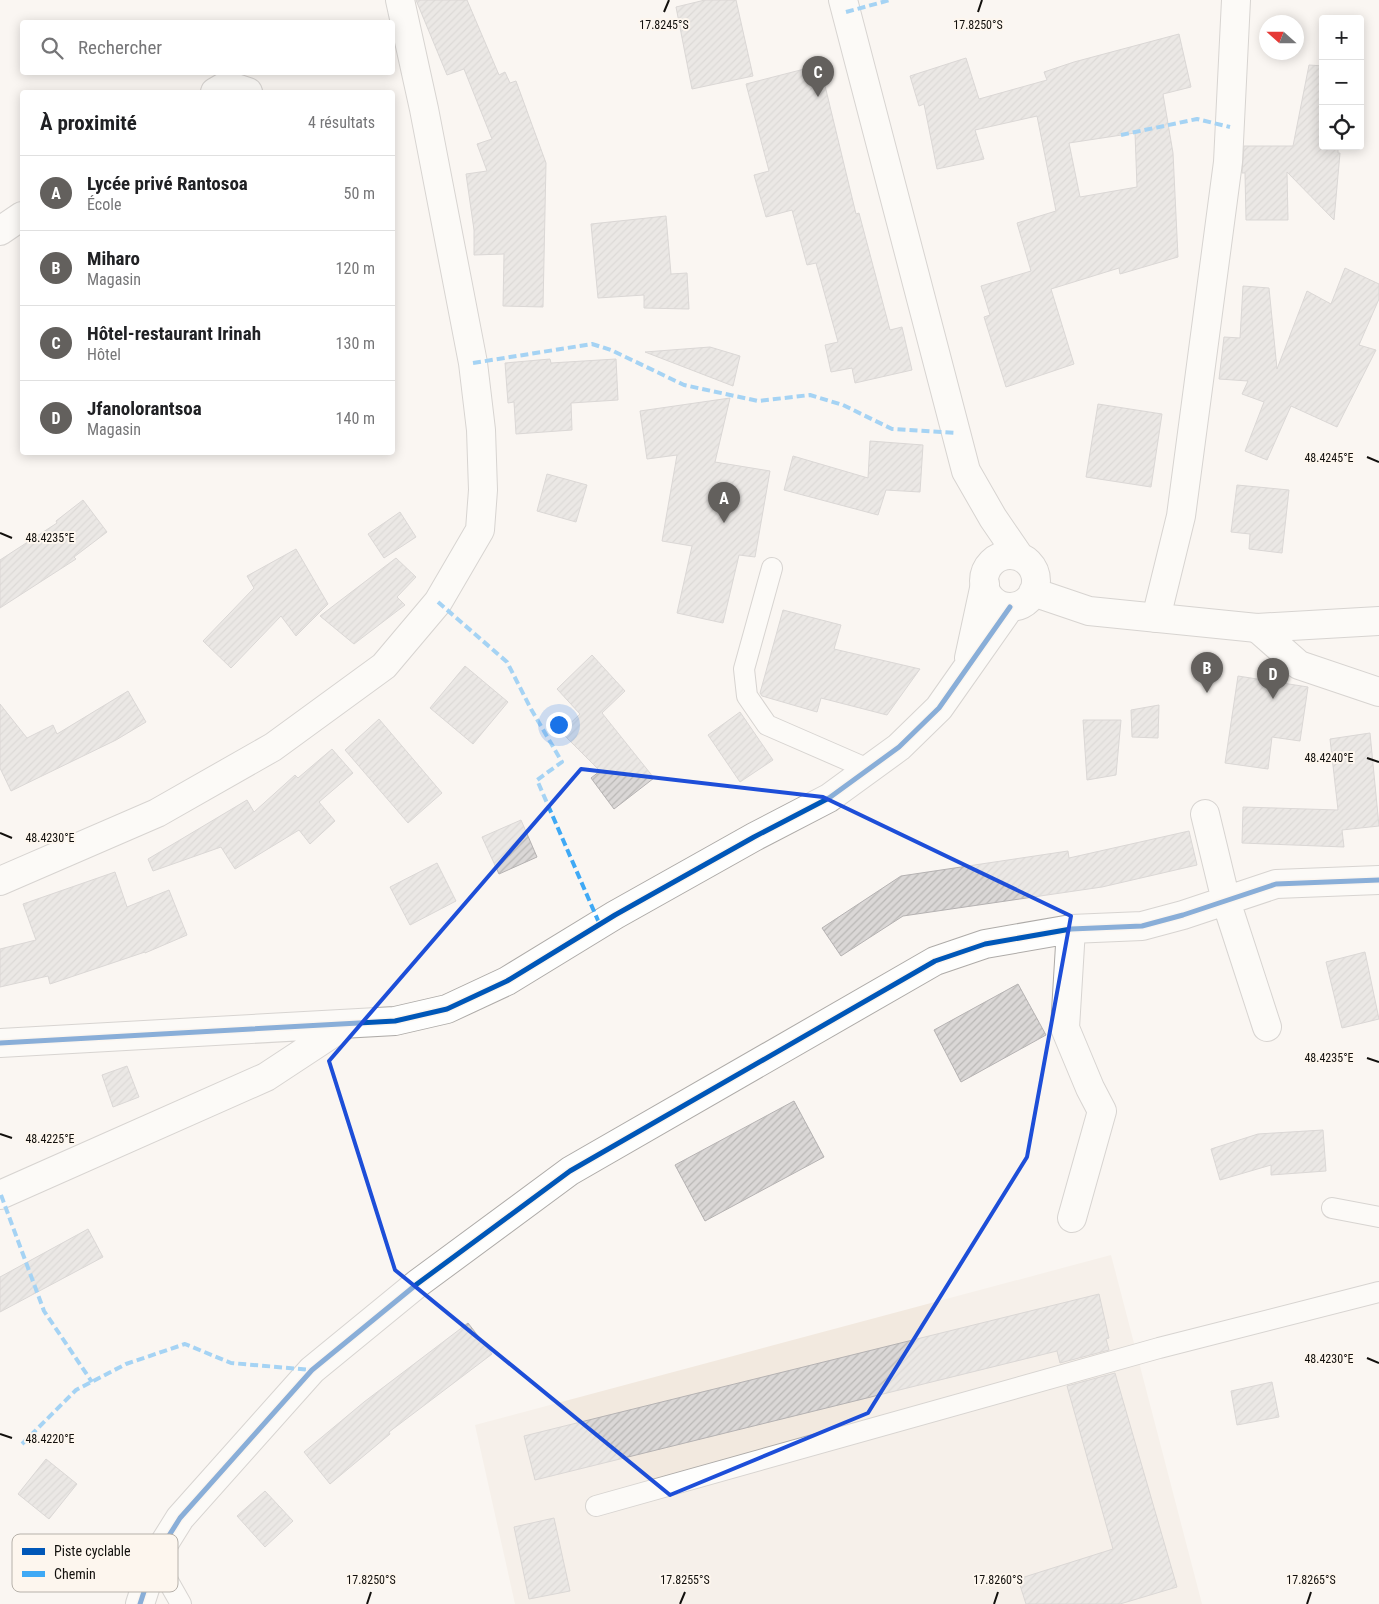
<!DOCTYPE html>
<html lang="fr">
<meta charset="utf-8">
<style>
body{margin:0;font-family:"Roboto Condensed",sans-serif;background:#f6f6f6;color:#202124}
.controls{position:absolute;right:15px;top:15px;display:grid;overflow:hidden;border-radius:5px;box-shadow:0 2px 12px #0003}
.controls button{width:45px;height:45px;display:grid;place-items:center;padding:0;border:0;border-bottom:1px solid #e0e0e0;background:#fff;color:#202124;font:25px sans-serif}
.compass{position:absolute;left:1259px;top:15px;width:45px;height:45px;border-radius:50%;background:#fff;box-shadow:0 2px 12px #0003;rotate:291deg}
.you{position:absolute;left:558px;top:724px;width:18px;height:18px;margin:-12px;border:4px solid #fff;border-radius:50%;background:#1a73e8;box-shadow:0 0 0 8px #1a73e833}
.badge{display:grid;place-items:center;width:32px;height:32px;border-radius:50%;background:#63605d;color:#fff;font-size:16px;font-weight:700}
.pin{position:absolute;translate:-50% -41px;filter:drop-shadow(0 1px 2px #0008)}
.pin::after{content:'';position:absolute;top:26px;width:18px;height:15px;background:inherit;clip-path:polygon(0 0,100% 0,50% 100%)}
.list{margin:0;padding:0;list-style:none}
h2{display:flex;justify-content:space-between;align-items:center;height:65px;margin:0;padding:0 20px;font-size:21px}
h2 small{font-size:16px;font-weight:400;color:#757577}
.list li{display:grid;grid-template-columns:32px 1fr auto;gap:15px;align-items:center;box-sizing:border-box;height:75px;padding:0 20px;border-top:1px solid #e0e0e0}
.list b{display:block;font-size:19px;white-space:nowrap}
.list p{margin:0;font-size:16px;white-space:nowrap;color:#757577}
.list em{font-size:16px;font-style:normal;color:#757577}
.icon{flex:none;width:28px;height:28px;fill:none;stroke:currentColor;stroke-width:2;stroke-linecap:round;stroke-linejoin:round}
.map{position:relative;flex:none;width:1379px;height:1604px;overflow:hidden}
.search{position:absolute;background:#fff;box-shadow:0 2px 12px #0003;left:20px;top:20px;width:375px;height:55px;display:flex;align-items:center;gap:12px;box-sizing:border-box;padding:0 18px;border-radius:5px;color:#757577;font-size:19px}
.panel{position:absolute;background:#fff;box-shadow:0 2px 12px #0003;left:20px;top:90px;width:375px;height:365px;border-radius:5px}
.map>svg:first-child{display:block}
.built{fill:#f2e9df}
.building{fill:url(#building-hatch);stroke:#b5b2b2;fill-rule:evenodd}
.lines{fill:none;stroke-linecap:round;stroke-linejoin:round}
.lane-casing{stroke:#aeaba8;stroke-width:22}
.street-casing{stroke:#aeaba8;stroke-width:30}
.secondary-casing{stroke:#aeaba8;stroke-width:30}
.lane{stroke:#fefefd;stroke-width:20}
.street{stroke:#fefefd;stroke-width:28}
.secondary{stroke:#fefefd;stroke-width:28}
.quiet{stroke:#3fa9f5;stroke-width:4;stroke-dasharray:8 4;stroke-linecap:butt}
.cycleway-casing{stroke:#fdf6ee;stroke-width:8}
.cycleway{stroke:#0057b8;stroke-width:5}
.marked{fill:none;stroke:#1d4ed8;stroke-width:4;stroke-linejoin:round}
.ticks{fill:none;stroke:#12100d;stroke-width:2}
.key{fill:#fdf6ee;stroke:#b6b1aa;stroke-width:1}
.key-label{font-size:14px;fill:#12100d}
.ticks-label{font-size:12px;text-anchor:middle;fill:#12100d;stroke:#fdf6ee;stroke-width:4;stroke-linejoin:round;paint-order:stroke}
</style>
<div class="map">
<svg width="1379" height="1604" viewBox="0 0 1379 1604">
<defs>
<pattern id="building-hatch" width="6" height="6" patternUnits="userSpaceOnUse" patternTransform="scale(1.25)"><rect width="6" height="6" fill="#dad7d6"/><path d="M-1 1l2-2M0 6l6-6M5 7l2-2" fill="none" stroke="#bab8b6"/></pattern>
</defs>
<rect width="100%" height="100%" fill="#faf6f2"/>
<path class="built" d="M 1111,1255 L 1202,1604 L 515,1604 L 475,1425 Z"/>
<path class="building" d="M 416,0 L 467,0 L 499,75 L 505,72 L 510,83 L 516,81 L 546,163 L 543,307 L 503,306 L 504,254 L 474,255 L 474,230 L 466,174 L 487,171 L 477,144 L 492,139 L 464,69 L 447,75 Z
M 705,0 L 736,0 L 753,76 L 692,89 L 676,7 Z
M 1179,34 L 1191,87 L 1163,94 L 1173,153 L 1178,257 L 1120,274 L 1119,268 L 1051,289 L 1074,364 L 1006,387 L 984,317 L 990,315 L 981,286 L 1031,271 L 1017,223 L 1056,211 L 1037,116 L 975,130 L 984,159 L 937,169 L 924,104 L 919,106 L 910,76 L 966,58 L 979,99 L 1047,80 L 1044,72 L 1074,62 ZM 1135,133 L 1137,187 L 1080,197 L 1069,143 Z
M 820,65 L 856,214 L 859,213 L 890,330 L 902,327 L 912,370 L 855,383 L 852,368 L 831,372 L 825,345 L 838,342 L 816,263 L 807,265 L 792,210 L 766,217 L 754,175 L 769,171 L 746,84 Z
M 1309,65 L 1323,66 L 1323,146 L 1338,146 L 1338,153 L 1340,153 L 1334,220 L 1287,172 L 1288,220 L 1246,220 L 1245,173 L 1242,173 L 1244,146 L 1293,146 Z
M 666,216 L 671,274 L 687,273 L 689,309 L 644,308 L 644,295 L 598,298 L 591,224 Z
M 1345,268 L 1379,284 L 1379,299 L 1359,345 L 1376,350 L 1337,427 L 1291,406 L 1267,460 L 1245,451 L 1264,402 L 1242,394 L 1248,381 L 1219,379 L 1224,337 L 1240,338 L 1243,286 L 1269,288 L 1277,369 L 1307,291 L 1331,304 Z
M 710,347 L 740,356 L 733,386 L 645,352 Z
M 550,359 L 551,363 L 616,359 L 618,400 L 571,403 L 572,430 L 516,434 L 514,402 L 508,403 L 505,363 Z
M 730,398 L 715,462 L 770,471 L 755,557 L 739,555 L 723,623 L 677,613 L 692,546 L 662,541 L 677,455 L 647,459 L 640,411 Z
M 1098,404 L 1162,414 L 1151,487 L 1086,477 Z
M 870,441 L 923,445 L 920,492 L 886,490 L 878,515 L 784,490 L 793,456 L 868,478 Z
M 547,474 L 587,485 L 576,522 L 537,511 Z
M 1237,485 L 1289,490 L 1282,553 L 1249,549 L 1250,534 L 1231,532 Z
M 83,500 L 107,532 L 74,557 L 76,559 L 0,608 L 0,560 L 57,523 L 56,521 Z
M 400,512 L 416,537 L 384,558 L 368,534 Z
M 296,549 L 328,604 L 296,636 L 281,616 L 231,668 L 203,641 L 254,588 L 247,576 Z
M 396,558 L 416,577 L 397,597 L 405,605 L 354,644 L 320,616 Z
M 783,610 L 841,625 L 834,649 L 920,669 L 887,715 L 821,698 L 817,712 L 762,696 L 760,693 Z
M 592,655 L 625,691 L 602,713 L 654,778 L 614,809 L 591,778 L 600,771 L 561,732 L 580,714 L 557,689 Z
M 465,666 L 508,702 L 473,744 L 430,708 Z
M 1238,676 L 1308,687 L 1300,741 L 1272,737 L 1268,769 L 1225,763 Z
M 128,691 L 146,722 L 116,740 L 11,791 L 0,768 L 0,704 L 27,738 L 53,725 L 57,734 Z
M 1159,705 L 1158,738 L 1132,737 L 1131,710 Z
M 740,712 L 773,760 L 740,782 L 708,735 Z
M 379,719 L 442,793 L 408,823 L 345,750 Z
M 1083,720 L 1121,720 L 1116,775 L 1087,780 Z
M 1370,733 L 1379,826 L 1342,830 L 1344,847 L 1242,843 L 1243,807 L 1338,810 L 1330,739 Z
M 332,749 L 353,773 L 319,802 L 335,821 L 310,844 L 299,830 L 235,869 L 221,847 L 153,871 L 148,859 L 247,800 L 254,812 L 295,775 L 298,778 Z
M 521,820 L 537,857 L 499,874 L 482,837 Z
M 1189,831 L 1197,865 L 1102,887 L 903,916 L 841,956 L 822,928 L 901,876 L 1068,851 L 1069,858 Z
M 437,863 L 456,901 L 410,925 L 390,887 Z
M 115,872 L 127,907 L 169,890 L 187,935 L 145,953 L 145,952 L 50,984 L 48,976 L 0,987 L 0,949 L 36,940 L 23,904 Z
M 1365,952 L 1379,1019 L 1342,1028 L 1326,962 Z
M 1018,984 L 1046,1035 L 961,1082 L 934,1030 Z
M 127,1066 L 139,1097 L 113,1107 L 102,1075 Z
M 794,1101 L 824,1157 L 705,1221 L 675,1165 Z
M 1323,1130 L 1326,1171 L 1271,1175 L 1271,1165 L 1220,1180 L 1211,1149 L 1258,1134 Z
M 88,1229 L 103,1257 L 0,1312 L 0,1277 Z
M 1099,1294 L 1109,1338 L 1106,1339 L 1109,1350 L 1060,1363 L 1057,1351 L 535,1480 L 524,1436 Z
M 468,1323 L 492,1354 L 389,1432 L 390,1434 L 330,1484 L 304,1452 L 364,1402 Z
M 1115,1373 L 1177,1587 L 1120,1604 L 1026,1604 L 1018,1579 L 1113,1549 L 1067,1386 Z
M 1272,1382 L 1279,1417 L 1237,1425 L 1231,1391 Z
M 46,1459 L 77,1484 L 49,1519 L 18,1494 Z
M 265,1491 L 293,1521 L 265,1547 L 237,1516 Z
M 554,1518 L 570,1591 L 529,1599 L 514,1527 Z"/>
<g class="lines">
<g class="lane-casing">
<path id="lane" d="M 772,568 L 744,669 L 747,696 L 767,725 L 868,769
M 1332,1208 L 1379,1217
M 596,1506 L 1159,1348 L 1379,1292
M 155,1558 L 181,1604"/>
</g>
<g class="street-casing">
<path id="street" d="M 215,92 L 227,85 L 248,92
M 0,231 L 22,216
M 1156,618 L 1181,516 L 1228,162 L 1236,0
M 1257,628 L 1299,665 L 1379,692
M 969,658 L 985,584
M 1205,814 L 1226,901 L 1267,1027
M 0,881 L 157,813 L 273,747 L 384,666 L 438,602 L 480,530 L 483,490 L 481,430 L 473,363 L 424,109 L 400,0
M 1071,929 L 1065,1028 L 1090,1088 L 1102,1111 L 1072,1218
M 0,1043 L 395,1021 L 447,1009 L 507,981 L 615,915 L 754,837 L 829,798 L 899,747 L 939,708 L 1010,607
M 0,1195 L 266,1077 L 345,1025
M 140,1604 L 155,1558 L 180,1518 L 312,1370 L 417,1284 L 570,1171 L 935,961 L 985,944 L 1071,929 L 1142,926 L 1183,915 L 1276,884 L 1379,880"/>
</g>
<g class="secondary-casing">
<path id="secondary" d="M 843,0 L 966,471 L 993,518 L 1019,556
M984 581a26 26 0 1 1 52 0a26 26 0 1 1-52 0Z
M 1033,592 L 1089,611 L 1257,628 L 1379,621"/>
</g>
<use href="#lane" class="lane"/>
<use href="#street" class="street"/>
<use href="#secondary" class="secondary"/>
<path class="quiet" d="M 846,12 L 890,0
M 1121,135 L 1197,119 L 1230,127
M 473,363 L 592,344 L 611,350 L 684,385 L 758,401 L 810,395 L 843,405 L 892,429 L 956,433
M 438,602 L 507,662 L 531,709 L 562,762 L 537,780 L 600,925
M 1,1195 L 44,1311 L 92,1382
M 22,1444 L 76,1390 L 126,1364 L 185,1344 L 231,1363 L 312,1370"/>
<g class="cycleway-casing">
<path id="cycleway" d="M 0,1043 L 395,1021 L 447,1009 L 507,981 L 615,915 L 754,837 L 829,798 L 899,747 L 939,708 L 1010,607
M 140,1604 L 155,1558 L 180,1518 L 312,1370 L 417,1284 L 570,1171 L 935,961 L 985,944 L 1071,929 L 1142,926 L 1183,915 L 1276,884 L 1379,880"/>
</g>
<use href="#cycleway" class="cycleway"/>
</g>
<path d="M0 0H1379V1604H0ZM 581,769 L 823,797 L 1071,916 L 1027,1157 L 868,1413 L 670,1495 L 395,1270 L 329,1061 Z" fill="#faf6f2" fill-opacity=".55" fill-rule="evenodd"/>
<path class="marked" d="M 581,769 L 823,797 L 1071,916 L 1027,1157 L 868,1413 L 670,1495 L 395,1270 L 329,1061 Z"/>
<path class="ticks" d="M 664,12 L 669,0M 978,12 L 982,0M 1367,457 L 1379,462M 0,533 L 12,538M 1367,758 L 1379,762M 0,833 L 12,838M 1367,1058 L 1379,1062M 0,1134 L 12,1138M 1367,1358 L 1379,1363M 0,1434 L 12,1438M 367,1604 L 371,1592M 680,1604 L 685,1592M 994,1604 L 998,1592M 1307,1604 L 1311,1592"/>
<rect x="12" y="1534" width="166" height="58" rx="8" class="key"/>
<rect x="22" y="1548" width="23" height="7" fill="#0057b8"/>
<rect x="22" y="1571" width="23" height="6" fill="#3fa9f5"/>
<g class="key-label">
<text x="54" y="1556">Piste cyclable</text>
<text x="54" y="1579">Chemin</text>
</g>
<g class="ticks-label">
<text x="664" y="29">17.8245°S</text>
<text x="978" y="29">17.8250°S</text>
<text x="1329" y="462">48.4245°E</text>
<text x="50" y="542">48.4235°E</text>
<text x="1329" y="762">48.4240°E</text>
<text x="50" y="842">48.4230°E</text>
<text x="1329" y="1062">48.4235°E</text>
<text x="50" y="1143">48.4225°E</text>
<text x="1329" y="1363">48.4230°E</text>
<text x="50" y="1443">48.4220°E</text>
<text x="371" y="1584">17.8250°S</text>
<text x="685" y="1584">17.8255°S</text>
<text x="998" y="1584">17.8260°S</text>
<text x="1311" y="1584">17.8265°S</text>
</g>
</svg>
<div class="controls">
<button>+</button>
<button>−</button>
<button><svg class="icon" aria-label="locate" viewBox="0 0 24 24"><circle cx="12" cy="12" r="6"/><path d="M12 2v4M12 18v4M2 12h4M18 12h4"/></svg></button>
</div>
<svg class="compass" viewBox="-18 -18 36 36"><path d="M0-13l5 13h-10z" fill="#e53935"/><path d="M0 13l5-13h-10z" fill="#757577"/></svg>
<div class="you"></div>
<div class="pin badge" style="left:724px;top:523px">A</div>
<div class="pin badge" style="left:1207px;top:693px">B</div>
<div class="pin badge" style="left:818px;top:97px">C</div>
<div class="pin badge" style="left:1273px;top:699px">D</div>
<div class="search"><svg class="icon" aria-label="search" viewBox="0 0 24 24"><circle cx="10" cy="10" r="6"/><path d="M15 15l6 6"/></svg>Rechercher</div>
<section class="panel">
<h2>À proximité<small>4 résultats</small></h2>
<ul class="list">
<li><span class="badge">A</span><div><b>Lycée privé Rantosoa</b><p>École</p></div><em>50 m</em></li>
<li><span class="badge">B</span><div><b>Miharo</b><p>Magasin</p></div><em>120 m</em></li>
<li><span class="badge">C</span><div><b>Hôtel-restaurant Irinah</b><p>Hôtel</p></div><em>130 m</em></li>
<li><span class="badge">D</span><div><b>Jfanolorantsoa</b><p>Magasin</p></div><em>140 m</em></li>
</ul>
</section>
</div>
